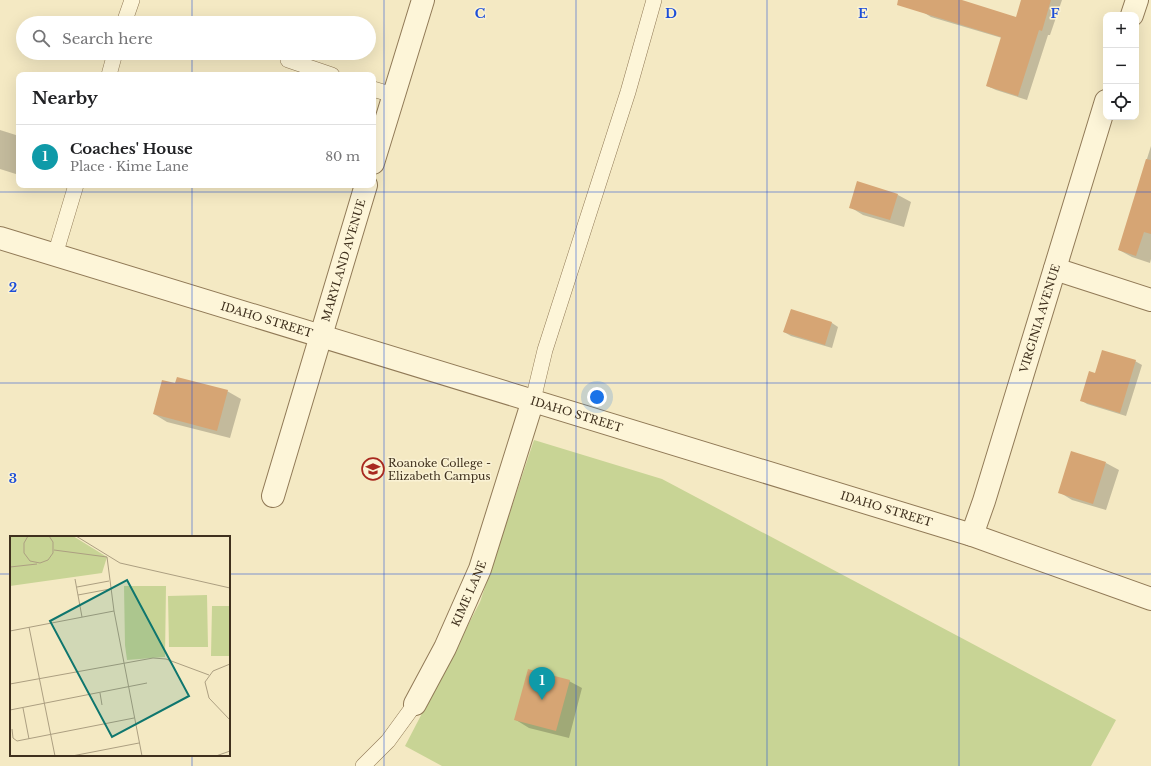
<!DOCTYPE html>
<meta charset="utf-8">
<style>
body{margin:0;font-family:"Libre Baskerville",serif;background:#f6f6f6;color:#202124}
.controls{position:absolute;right:12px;top:12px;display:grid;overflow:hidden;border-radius:8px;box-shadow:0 4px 16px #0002}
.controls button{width:36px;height:36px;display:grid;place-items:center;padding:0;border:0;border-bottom:1px solid #e0e0e0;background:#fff;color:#202124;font:20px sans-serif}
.you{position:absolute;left:597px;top:397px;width:14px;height:14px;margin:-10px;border:3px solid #fff;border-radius:50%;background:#1a73e8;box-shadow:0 0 0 6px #1a73e833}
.badge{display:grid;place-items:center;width:26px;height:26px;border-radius:50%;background:#b45309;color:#fff;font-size:13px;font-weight:700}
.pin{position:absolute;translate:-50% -33px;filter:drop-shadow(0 1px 2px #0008)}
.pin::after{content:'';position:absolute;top:21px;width:14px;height:12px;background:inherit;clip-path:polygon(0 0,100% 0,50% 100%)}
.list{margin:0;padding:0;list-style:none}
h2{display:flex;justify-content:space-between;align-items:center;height:52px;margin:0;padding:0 16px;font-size:17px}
h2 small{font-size:13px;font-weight:400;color:#757577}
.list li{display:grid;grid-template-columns:26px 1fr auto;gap:12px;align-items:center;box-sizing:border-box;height:64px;padding:0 16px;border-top:1px solid #e0e0e0}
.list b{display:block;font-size:15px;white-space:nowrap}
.list p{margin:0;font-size:13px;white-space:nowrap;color:#757577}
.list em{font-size:13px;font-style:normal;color:#757577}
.icon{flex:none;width:22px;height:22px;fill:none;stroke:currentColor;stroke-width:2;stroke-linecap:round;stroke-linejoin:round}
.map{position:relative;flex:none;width:1151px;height:766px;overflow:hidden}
.search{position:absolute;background:#fff;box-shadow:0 4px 16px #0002;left:16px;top:16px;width:360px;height:44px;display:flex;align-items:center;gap:10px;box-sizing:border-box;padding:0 14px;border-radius:22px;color:#757577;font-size:15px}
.panel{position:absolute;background:#fff;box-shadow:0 4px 16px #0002;left:16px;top:72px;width:360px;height:116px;border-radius:8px}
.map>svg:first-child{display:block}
.green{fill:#c8d495}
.shadow{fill:#0003}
.building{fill:#d6a574}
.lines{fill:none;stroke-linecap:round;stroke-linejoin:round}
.lane-casing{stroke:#917a57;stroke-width:16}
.street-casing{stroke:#917a57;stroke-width:24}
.lane{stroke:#fdf5d8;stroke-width:15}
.street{stroke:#fdf5d8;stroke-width:22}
.grid{fill:none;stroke:#1d4ed8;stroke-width:1;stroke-opacity:0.55}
.labels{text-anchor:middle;stroke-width:3;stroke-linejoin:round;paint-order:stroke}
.street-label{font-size:11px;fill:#3f301d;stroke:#faf2d4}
.poi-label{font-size:11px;fill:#3f301d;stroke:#faf2d4;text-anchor:start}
.inset-road{fill:none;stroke:#ac9f81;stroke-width:1}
.view{fill:#0f766e;fill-opacity:0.15;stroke:#0f766e;stroke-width:2}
.inset-edge{fill:none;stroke:#3f301d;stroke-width:2}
.grid-label{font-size:13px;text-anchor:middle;font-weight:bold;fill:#1d4ed8;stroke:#faf2d4;stroke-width:3;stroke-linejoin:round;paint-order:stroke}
</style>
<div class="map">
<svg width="1151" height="766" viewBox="0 0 1151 766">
<rect width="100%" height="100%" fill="#f4e9c3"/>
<path class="green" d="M 534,440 L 662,479 L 1116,720 L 1091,766 L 442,766 L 405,746 L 480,602 Z"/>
<path class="shadow" d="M 926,0 L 959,0 L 1017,18 L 1022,0 L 1062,0 L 1050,35 L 1048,35 L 1027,100 L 996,90 L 987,86 L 1002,38 L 931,17 L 923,12 Z
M 0,130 L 19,136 L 19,175 L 0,169 Z
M 1151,146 L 1151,165 L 1146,162 Z
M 55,185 L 72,185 L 71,189 Z
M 898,195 L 911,202 L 904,227 L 863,215 L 850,207 Z
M 1151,213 L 1151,259 L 1150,263 L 1132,257 L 1119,250 Z
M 791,310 L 832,323 L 838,327 L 832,348 L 791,336 L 784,332 Z
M 1135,361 L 1142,365 L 1126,416 L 1087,404 L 1081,400 L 1096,374 Z
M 176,384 L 227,391 L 241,399 L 230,438 L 167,422 L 154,414 Z
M 1106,463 L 1119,470 L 1106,510 L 1072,500 L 1059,492 Z
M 569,681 L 582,688 L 569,738 L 529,728 L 516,720 Z"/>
<path class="building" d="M 898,0 L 962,0 L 1016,17 L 1021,0 L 1051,0 L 1042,31 L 1039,30 L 1018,96 L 986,86 L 1001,37 L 897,5 Z
M 1146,159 L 1151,160 L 1151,234 L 1144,232 L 1136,256 L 1118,250 Z
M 857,181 L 898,194 L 890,220 L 849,208 Z
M 791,309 L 832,322 L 825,345 L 783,332 Z
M 1102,350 L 1136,360 L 1120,413 L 1080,401 L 1089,371 L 1095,373 Z
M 177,377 L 228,390 L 217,431 L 153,414 L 162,380 L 175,383 Z
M 1071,451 L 1106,462 L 1093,504 L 1058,493 Z
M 528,669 L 570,680 L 556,731 L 514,720 Z"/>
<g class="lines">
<g class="lane-casing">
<path id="lane" d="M 124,23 L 132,0
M 288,60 L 332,75
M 109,75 L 115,53
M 373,89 L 393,95
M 55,255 L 76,185
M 533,400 L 545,350 L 628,92 L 654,0
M 363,766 L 388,741 L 415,704"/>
</g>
<g class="street-casing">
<g id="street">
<path d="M 1132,15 L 1137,0"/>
<path d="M 373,163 L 423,0"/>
<path id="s1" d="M 0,238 L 972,535 L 1151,599"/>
<path d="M 1055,269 L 1151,300"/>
<path id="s2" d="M 273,496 L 366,185"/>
<path id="s3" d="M 972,535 L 984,501 L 1106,101"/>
<path id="s4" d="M 415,704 L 445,648 L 480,569 L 533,400"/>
</g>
</g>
<use href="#lane" class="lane"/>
<use href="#street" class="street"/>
</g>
<path class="grid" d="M 192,0 L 192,23M 384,0 L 384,766M 576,0 L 576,766M 767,0 L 767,766M 959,0 L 959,766M 192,53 L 192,75M 192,185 L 192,537M 0,192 L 1151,192M 0,383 L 1151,383M 0,574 L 11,574M 229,574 L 1151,574M 192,755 L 192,766"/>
<defs>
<g id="university-ring" transform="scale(1.15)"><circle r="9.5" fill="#faf2d4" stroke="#a8281f" stroke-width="1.5"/><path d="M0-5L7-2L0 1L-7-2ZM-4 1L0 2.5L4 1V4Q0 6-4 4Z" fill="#a8281f"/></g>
</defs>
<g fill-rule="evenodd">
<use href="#university-ring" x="373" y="469"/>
</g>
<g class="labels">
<g class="street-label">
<text dy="4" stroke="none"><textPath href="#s2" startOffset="246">MARYLAND AVENUE</textPath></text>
<text dy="4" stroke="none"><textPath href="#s3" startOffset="227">VIRGINIA AVENUE</textPath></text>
<text dy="4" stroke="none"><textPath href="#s1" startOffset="279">IDAHO STREET</textPath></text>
<text dy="4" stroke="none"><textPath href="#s1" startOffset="603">IDAHO STREET</textPath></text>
<text dy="4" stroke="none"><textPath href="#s1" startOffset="927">IDAHO STREET</textPath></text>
<text dy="4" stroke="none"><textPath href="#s4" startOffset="123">KIME LANE</textPath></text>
</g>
<g class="poi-label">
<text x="388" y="467">Roanoke College -<tspan x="388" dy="13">Elizabeth Campus</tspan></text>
</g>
</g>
<g transform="translate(10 536)">
<rect width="220" height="220" fill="#f4e9c3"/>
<path d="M 0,0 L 63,0 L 97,21 L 92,37 L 0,50 ZM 114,50 L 156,50 L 155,121 L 117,124 L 115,109 ZM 197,59 L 198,111 L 159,111 L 158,60 ZM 202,70 L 220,70 L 220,120 L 201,120 Z" fill="#c8d495"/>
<path class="inset-road" d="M 18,0 L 14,7 L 14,17 L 20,25 L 30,27 L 38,24 L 43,17 L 43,6 L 39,0M 66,0 L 110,27 L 220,52M 44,14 L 97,21 L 104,75 L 132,220M 0,31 L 27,28M 65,43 L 72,81M 67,51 L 99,45M 68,59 L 100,53M 19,91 L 45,220M 0,95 L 104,75M 220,128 L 203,135 L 195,146 L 199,162 L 220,184M 0,148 L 143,122 L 156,123 L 199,139M 90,157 L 92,169M 13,172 L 19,203M 0,174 L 137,147M 2,193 L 3,202 L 7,205 L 124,182M 62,220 L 129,207M 206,220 L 220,215"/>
<path class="view" d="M 117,44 L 179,160 L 102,201 L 40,85 Z"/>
<rect width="220" height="220" class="inset-edge"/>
</g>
<g class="grid-label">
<text x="480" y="18">C</text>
<text x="671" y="18">D</text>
<text x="863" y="18">E</text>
<text x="1055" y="18">F</text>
<text x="13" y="292">2</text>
<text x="13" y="483">3</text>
</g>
</svg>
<div class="controls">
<button>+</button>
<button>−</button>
<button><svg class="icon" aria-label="locate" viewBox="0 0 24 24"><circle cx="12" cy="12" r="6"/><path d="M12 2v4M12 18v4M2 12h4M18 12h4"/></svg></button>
</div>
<div class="you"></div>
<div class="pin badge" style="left:542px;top:700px;background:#0f9aa8">1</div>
<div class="search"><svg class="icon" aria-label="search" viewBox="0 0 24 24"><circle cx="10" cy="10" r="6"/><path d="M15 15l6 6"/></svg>Search here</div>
<section class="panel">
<h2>Nearby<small></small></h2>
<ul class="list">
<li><span class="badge" style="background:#0f9aa8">1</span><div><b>Coaches' House</b><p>Place · Kime Lane</p></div><em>80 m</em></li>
</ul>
</section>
</div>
